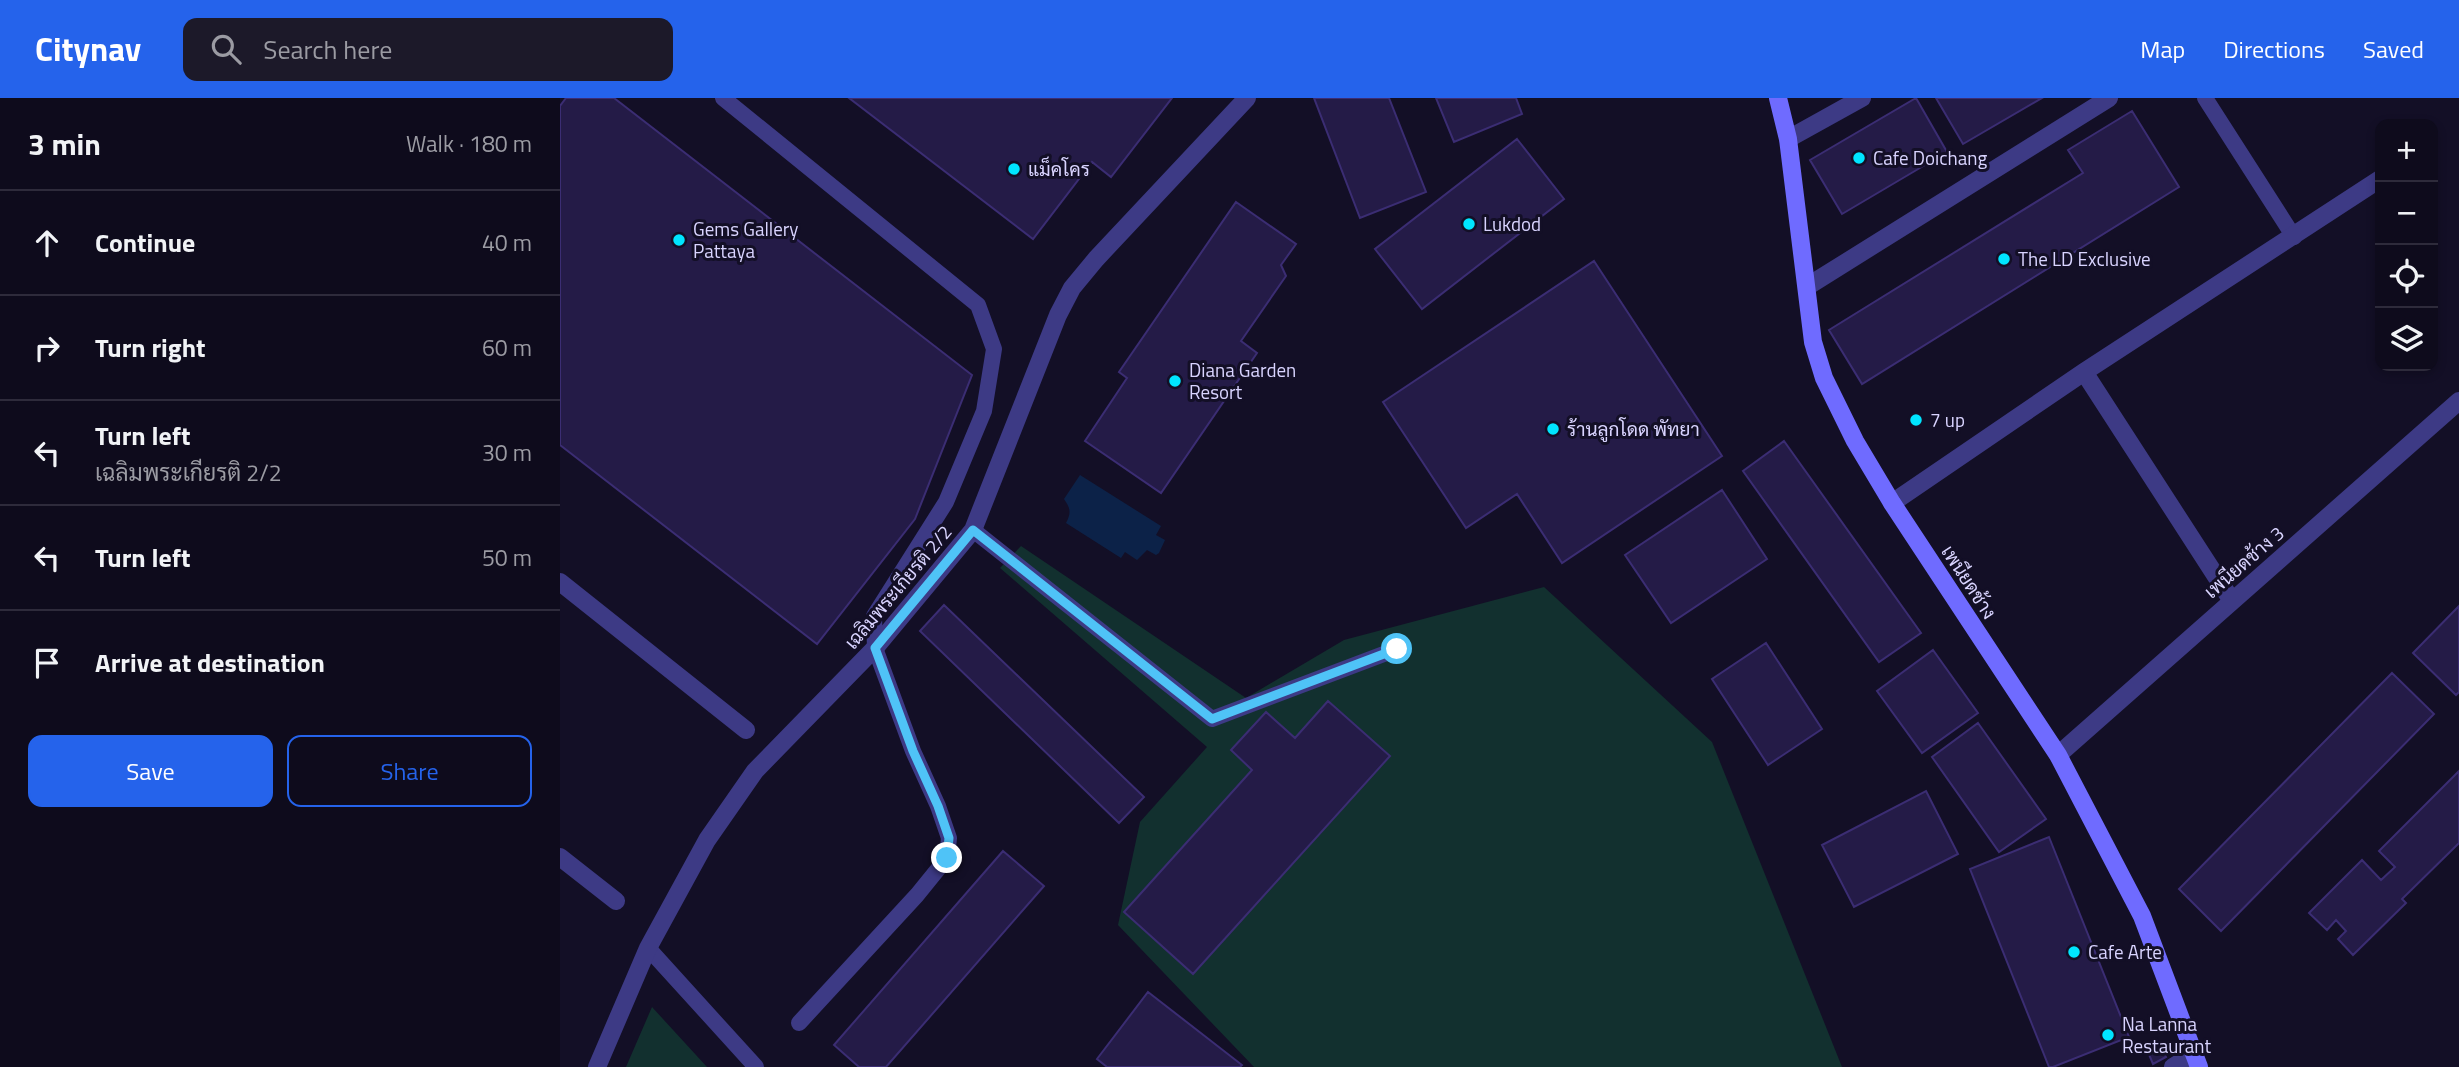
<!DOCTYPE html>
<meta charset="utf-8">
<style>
body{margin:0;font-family:"Titillium Web",Sarabun,sans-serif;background:#1c1929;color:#f1f3f6}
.controls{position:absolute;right:21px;top:21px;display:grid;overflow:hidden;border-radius:14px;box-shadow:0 4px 10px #0003}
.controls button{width:63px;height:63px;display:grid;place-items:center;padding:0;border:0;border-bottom:2px solid #2e2b3b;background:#0e0b1c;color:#f1f3f6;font:35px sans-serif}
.stop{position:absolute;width:21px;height:21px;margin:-16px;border:5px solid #4fc3f7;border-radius:50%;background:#fff}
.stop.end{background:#4fc3f7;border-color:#fff;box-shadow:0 2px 7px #0008}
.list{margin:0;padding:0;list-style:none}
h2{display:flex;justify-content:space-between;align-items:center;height:91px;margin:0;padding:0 28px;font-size:30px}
h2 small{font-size:23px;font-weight:400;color:#9b9ba3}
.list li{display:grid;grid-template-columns:46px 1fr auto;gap:21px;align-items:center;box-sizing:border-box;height:105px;padding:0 28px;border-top:2px solid #2e2b3b}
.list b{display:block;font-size:26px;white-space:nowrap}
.list p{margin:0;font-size:23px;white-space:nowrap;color:#9b9ba3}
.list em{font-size:23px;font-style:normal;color:#9b9ba3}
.actions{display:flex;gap:14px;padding:21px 28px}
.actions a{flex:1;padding:16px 0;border:2px solid #2563eb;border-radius:14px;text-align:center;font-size:24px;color:#2563eb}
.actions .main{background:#2563eb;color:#fff}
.icon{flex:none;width:38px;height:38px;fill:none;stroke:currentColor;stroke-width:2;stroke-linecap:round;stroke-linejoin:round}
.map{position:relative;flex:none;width:1899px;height:969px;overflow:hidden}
header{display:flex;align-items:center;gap:42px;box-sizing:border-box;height:98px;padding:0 35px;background:#2563eb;color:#fff}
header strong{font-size:33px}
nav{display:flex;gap:38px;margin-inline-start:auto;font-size:24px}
.search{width:490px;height:63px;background:#1c1929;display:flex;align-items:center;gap:18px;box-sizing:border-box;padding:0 24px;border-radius:14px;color:#9b9ba3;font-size:26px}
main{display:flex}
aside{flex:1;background:#0e0b1c}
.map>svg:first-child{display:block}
.green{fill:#12302f}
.water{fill:#0c2248}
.building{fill:#241b47;stroke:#3b2d73;stroke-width:2}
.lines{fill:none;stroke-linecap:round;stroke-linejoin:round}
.lane{stroke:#3d3a85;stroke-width:16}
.street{stroke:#3d3a85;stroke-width:18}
.secondary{stroke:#6f6bff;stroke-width:18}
.route{stroke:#4fc3f7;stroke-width:9}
.poi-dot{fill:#00e5ff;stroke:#130f26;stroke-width:2.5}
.labels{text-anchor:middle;stroke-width:6;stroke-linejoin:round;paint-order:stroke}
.poi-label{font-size:19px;fill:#d9d4ff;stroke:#130f26;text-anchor:start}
.street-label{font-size:19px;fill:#d9d4ff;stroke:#130f26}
</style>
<header>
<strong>Citynav</strong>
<div class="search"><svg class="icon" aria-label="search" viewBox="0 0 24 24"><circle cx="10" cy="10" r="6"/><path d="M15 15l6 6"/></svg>Search here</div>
<nav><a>Map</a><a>Directions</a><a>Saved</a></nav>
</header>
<main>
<aside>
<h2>3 min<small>Walk · 180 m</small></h2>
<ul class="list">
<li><svg class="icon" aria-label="ahead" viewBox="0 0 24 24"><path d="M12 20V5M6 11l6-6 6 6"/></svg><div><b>Continue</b></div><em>40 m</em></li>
<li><svg class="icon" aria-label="right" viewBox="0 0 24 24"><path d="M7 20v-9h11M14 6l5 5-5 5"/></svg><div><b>Turn right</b></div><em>60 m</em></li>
<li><svg class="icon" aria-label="left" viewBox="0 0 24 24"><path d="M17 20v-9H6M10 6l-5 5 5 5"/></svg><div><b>Turn left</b><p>เฉลิมพระเกียรติ 2/2</p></div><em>30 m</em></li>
<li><svg class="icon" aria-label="left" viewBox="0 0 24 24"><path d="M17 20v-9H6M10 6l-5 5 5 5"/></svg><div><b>Turn left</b></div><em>50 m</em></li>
<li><svg class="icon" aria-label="arrive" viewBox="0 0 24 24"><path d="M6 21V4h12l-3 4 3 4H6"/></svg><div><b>Arrive at destination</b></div></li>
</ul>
<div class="actions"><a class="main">Save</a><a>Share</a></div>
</aside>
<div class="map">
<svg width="1899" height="969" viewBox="0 0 1899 969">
<rect width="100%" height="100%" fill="#130f26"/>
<path class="green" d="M 461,448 L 686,600 L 784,542 L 984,489 L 1152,644 L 1282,969 L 694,969 L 558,827 L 580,724 L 647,649 L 440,470 Z
M 92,909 L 147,969 L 66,969 Z"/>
<path class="water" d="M 520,377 L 601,428 L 596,437 L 605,442 L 599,455 L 596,457 L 587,452 L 577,462 L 565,454 L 561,460 L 506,425 C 511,415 511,411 504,401 Z"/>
<path class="building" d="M 6,0 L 54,0 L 412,277 L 355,421 L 257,546 L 0,347 L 0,8 Z
M 289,0 L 612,0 L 551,79 L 532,64 L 473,141 Z
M 754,0 L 829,0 L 866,94 L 800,120 Z
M 876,0 L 956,0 L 962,16 L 894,44 Z
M 1356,0 L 1387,54 L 1282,116 L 1250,62 Z
M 1376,0 L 1482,0 L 1403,46 Z
M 1572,13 L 1619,89 L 1302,286 L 1269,232 L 1523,75 L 1508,52 Z
M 957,41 L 1004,101 L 862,211 L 815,151 Z
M 676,104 L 736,146 L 721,167 L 726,178 L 681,243 L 697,255 L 601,395 L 525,343 L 567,280 L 559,274 Z
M 1034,163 L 1162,358 L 1002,465 L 957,396 L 906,430 L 823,304 Z
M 1224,343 L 1361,535 L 1319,564 L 1183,373 Z
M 1162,392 L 1207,461 L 1111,525 L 1065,457 Z
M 384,507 L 584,699 L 559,725 L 360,533 Z
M 1899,508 L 1899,594 L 1896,597 L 1853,555 Z
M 1206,545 L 1262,631 L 1208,667 L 1152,581 Z
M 1373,552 L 1418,615 L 1362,655 L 1317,593 Z
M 1832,575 L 1874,616 L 1661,833 L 1619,791 Z
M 768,603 L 830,658 L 633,876 L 564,814 L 692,672 L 671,652 L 706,614 L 735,640 Z
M 1418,625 L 1486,721 L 1439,754 L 1372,659 Z
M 1899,673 L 1899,745 L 1842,801 L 1846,805 L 1793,857 L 1778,841 L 1786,833 L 1776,822 L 1767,832 L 1749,815 L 1802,762 L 1821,782 L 1835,769 L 1819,753 Z
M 1366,693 L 1398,756 L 1294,809 L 1262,747 Z
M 1489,739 L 1569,939 L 1493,969 L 1489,969 L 1410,771 Z
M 443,753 L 484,788 L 326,969 L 299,969 L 274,947 Z
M 588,894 L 682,967 L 680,969 L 547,969 L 537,961 Z
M 1601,948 L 1606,959 L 1593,966 L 1588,954 Z"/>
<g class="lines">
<path class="lane" d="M 163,0 L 418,207 L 434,251 L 424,313 L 386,404 L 314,518 L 315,550 L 353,653 L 378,708 L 389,740 L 387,760 L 357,797 L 239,925
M 1645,0 L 1734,139
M 413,432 L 652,621 L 837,551
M 88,850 L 196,969"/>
<path class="street" d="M 1228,41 L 1302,0
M 1248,188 L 1549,0
M 1524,274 L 1672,503
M 1332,405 L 1524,274 L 1820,81
M 0,484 L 186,632
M 1498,657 L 1899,303
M 0,759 L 56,803
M 37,969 L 88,850 L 147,742 L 195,673 L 315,550 L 413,432 L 498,217 L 512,190 L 536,161 L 687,0
M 1613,969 L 1634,956"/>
<path class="secondary" d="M 1218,0 L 1228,41 L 1253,244 L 1264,280 L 1295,343 L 1332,405 L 1498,657 L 1582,818 L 1639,969"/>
</g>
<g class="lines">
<path class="route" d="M 387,760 L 389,740 L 378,708 L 353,653 L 315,550 L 413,432 L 652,621 L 837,551"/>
</g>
<g class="poi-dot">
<circle cx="1299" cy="60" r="7"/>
<circle cx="454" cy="71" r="7"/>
<circle cx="909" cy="126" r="7"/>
<circle cx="119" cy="142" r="7"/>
<circle cx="1444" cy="161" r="7"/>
<circle cx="615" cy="283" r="7"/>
<circle cx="1356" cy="322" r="7"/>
<circle cx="993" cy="331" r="7"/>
<circle cx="1514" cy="854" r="7"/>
<circle cx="1548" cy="937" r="7"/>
</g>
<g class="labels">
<g class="poi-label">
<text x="1313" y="67">Cafe Doichang</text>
<text x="468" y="78">แม็คโคร</text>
<text x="923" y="133">Lukdod</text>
<text x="133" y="138">Gems Gallery<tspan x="133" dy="22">Pattaya</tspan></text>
<text x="1458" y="168">The LD Exclusive</text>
<text x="629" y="279">Diana Garden<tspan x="629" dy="22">Resort</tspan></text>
<text x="1370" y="329">7 up</text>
<text x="1007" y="338">ร้านลูกโดด พัทยา</text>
<text x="1528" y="861">Cafe Arte</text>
<text x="1562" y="933">Na Lanna<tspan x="1562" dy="22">Restaurant</tspan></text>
</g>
<g class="street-label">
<text transform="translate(1684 464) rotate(-41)" y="7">เพนียดช้าง 3</text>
<text transform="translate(1409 484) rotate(57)" y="7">เพนียดช้าง</text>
<text transform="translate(338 489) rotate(-50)" y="7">เฉลิมพระเกียรติ 2/2</text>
</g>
</g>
</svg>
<div class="controls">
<button>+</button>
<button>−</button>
<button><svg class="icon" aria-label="locate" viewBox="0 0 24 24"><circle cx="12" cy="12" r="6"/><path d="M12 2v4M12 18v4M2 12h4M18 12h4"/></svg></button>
<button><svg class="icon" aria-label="layers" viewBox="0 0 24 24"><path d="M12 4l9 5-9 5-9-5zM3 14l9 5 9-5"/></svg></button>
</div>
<div class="stop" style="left:837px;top:551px"></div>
<div class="stop end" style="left:387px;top:760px"></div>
</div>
</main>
